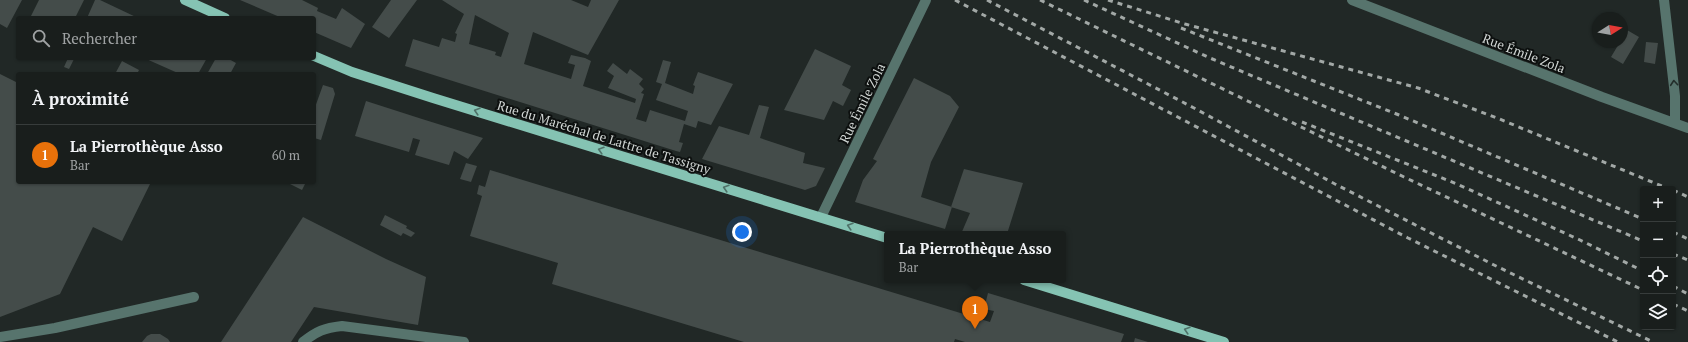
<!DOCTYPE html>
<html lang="fr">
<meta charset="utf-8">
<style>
body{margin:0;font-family:"PT Serif",serif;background:#222725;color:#f1f3f6}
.controls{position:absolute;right:12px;bottom:12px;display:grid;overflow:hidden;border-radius:4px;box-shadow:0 1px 3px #0004}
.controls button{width:36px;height:36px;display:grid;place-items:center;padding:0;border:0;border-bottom:1px solid #373c3b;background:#191e1c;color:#f1f3f6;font:20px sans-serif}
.compass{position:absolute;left:1592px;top:12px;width:36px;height:36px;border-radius:50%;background:#191e1c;box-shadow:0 1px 3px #0004;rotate:79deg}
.you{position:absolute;left:742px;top:232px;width:14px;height:14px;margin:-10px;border:3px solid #fff;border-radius:50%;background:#1a73e8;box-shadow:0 0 0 6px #1a73e833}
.badge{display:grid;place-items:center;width:26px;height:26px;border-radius:50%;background:#f28af3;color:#fff;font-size:13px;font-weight:700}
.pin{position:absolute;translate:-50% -33px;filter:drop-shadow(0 1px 2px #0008)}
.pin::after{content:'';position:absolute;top:21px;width:14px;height:12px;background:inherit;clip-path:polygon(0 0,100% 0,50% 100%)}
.popup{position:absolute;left:884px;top:231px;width:182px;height:52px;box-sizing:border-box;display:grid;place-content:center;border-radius:4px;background:#191e1c;filter:drop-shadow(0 1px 3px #0005);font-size:13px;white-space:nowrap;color:#9fa2a3}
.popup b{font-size:15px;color:#f1f3f6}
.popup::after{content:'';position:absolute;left:50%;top:100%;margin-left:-8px;border:8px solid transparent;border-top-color:#191e1c}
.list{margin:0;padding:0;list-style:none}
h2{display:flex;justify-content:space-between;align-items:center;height:52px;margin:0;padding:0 16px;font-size:17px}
h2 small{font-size:13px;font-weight:400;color:#9fa2a3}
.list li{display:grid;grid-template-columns:26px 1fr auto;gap:12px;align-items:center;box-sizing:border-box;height:60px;padding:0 16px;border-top:1px solid #373c3b}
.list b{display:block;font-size:15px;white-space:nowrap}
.list p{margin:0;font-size:13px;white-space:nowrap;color:#9fa2a3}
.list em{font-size:13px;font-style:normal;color:#9fa2a3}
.icon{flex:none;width:22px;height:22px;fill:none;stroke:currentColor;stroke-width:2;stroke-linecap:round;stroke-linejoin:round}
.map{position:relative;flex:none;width:1688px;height:342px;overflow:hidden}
.search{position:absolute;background:#191e1c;box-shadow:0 1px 3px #0004;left:16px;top:16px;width:300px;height:44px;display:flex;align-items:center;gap:10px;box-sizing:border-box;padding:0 14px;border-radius:4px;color:#9fa2a3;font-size:15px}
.panel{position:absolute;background:#191e1c;box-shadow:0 1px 3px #0004;left:16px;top:72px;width:300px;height:112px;border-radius:4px}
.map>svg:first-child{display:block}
.building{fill:#444c4a;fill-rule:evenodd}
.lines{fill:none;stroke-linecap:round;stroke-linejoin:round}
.minor{stroke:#57746d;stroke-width:10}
.major{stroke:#85c3b3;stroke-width:10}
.rail{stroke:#a2a8a6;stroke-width:3;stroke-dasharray:5 5;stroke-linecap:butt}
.oneway{stroke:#232e2b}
.oneway2{stroke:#4f7269}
.labels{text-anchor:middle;stroke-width:4;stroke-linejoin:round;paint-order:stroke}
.street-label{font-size:13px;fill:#d1d6d4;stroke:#0d100f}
</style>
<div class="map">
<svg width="1688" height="342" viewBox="0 0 1688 342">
<rect width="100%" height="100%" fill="#212826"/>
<path class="building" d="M 0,0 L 22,0 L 7,28 L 0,24 Z
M 39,0 L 84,0 L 75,18 L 53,18 L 49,16 L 48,18 L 30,18 Z
M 95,0 L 100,0 L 138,18 L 87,18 Z
M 240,0 L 302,0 L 318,8 L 317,11 L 336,19 L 342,8 L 365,24 L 351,48 L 314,32 L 314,18 L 282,18 Z
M 391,0 L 417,0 L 389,38 L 372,27 Z
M 442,0 L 571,0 L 588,7 L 591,0 L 619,0 L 588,55 L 533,32 L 524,64 L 571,79 L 575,65 L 568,63 L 571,55 L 585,58 L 591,61 L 583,86 L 635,103 L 636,99 L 608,88 L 614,76 L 607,71 L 613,63 L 627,74 L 630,69 L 643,79 L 639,84 L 644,89 L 641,93 L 644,94 L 636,119 L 646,122 L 650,110 L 685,121 L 688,111 L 656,100 L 662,84 L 656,82 L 663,60 L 671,62 L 665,83 L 693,94 L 695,86 L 693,85 L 698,72 L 733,84 L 711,125 L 698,121 L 696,128 L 684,124 L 679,142 L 683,143 L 680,152 L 676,151 L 405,66 L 413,39 L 439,47 L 442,38 L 455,42 L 457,34 L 455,33 L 464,14 ZM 475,15 L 509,33 L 501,57 L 495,55 L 496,52 L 469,44 Z
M 1627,30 L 1639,37 L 1623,64 L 1611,57 L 1620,42 L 1622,42 L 1622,38 Z
M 1646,42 L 1658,43 L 1655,64 L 1644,62 Z
M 815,49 L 851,66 L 842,85 L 851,90 L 843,106 L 833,101 L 824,120 L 784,110 Z
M 68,58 L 74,59 L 69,69 L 64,67 Z
M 144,58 L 207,58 L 198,74 L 180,74 Z
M 216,58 L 227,58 L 236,63 L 230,74 L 207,74 Z
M 122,61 L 139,70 L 137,74 L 115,74 Z
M 0,74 L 18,83 L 18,182 L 151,182 L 122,241 L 93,227 L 60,294 L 0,317 Z
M 914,78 L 950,96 L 959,107 L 931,162 L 921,197 L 952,207 L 945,229 L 855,202 L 863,180 L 877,161 L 873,159 Z
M 323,85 L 333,88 L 335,94 L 321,140 L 314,138 L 314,110 Z
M 366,101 L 422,119 L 483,138 L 468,159 L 454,151 L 449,165 L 415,155 L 420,140 L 413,138 L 409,152 L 355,136 Z
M 759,105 L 769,107 L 760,138 L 805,153 L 803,163 L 825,168 L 816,186 L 805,190 L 702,159 L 719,126 L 749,135 Z
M 466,163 L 477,166 L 471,182 L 460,179 Z
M 964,169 L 1023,183 L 1007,234 L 961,234 L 970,213 L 951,207 Z
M 490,170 L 990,322 L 994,311 L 984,309 L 988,293 L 1124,334 L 1121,342 L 965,342 L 955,339 L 954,342 L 744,342 L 552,284 L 558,263 L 470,236 L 482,196 L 477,194 L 479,185 L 485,187 Z
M 286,182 L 306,182 L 302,190 Z
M 385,215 L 407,226 L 406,228 L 415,233 L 411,237 L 403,233 L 401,236 L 380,225 Z
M 303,217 L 386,259 L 426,277 L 418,325 L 314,307 L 291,342 L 221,342 Z
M 151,334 L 160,334 L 168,339 L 170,342 L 142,342 L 147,336 Z
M 1135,338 L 1148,342 L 1134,342 Z"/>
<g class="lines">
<path class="minor" d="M 1352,0 L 1602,97 L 1688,128
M 1664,0 L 1675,96 L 1675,122
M 821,217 L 926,0
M 0,337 L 55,328 L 194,297
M 303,342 C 317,331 324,328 342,326 L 464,342"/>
<path class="major" d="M 185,0 L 225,18
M 314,56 L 352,72 L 433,98 L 887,238
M 1024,280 L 1224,342"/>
<path class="rail" d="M 955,0 L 1408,238 L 1618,342
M 987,0 L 1194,108 L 1335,184 L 1494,265 L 1653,342
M 1040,0 L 1404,177 L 1643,290
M 1084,0 L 1210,58 L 1643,241
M 1108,0 L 1185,24 L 1418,88 L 1497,118 L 1669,189
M 1181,28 L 1399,115 L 1643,219
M 1302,122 L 1457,184 L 1580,240 L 1643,271
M 1673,190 L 1688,197
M 1673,232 L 1688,239
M 1673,254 L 1688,260
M 1673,286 L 1688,294
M 1673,304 L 1688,311"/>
</g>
<defs><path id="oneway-chevron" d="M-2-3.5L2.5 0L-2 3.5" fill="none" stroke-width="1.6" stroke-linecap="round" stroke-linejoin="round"/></defs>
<use class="oneway" href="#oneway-chevron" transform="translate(1674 83) rotate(-95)"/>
<g class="oneway2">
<use href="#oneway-chevron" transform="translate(477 111) rotate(-163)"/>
<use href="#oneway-chevron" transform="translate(601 150) rotate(-163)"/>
<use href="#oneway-chevron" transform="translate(726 188) rotate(-163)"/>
<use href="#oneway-chevron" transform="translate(850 226) rotate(-163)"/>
<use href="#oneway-chevron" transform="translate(1187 330) rotate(-163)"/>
</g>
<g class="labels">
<g class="street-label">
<text transform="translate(1524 53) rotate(21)" y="5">Rue Émile Zola</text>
<text transform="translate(862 103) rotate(-64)" y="5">Rue Émile Zola</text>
<text transform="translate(604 137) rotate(17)" y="5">Rue du Maréchal de Lattre de Tassigny</text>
</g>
</g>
</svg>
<div class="controls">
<button>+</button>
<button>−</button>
<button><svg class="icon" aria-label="locate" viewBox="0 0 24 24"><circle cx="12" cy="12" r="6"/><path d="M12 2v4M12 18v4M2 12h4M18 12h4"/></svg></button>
<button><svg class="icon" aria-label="layers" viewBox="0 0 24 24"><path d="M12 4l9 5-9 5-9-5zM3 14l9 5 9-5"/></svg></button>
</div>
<svg class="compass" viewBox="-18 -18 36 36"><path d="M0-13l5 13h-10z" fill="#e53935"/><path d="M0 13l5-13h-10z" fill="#9fa2a3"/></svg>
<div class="you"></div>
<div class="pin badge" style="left:975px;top:329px;background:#e8710a">1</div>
<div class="popup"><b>La Pierrothèque Asso</b>Bar</div>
<div class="search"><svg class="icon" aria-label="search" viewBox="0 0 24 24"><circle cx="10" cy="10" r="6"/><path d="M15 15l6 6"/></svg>Rechercher</div>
<section class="panel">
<h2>À proximité<small></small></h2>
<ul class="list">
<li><span class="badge" style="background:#e8710a">1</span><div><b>La Pierrothèque Asso</b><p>Bar</p></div><em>60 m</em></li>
</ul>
</section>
</div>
